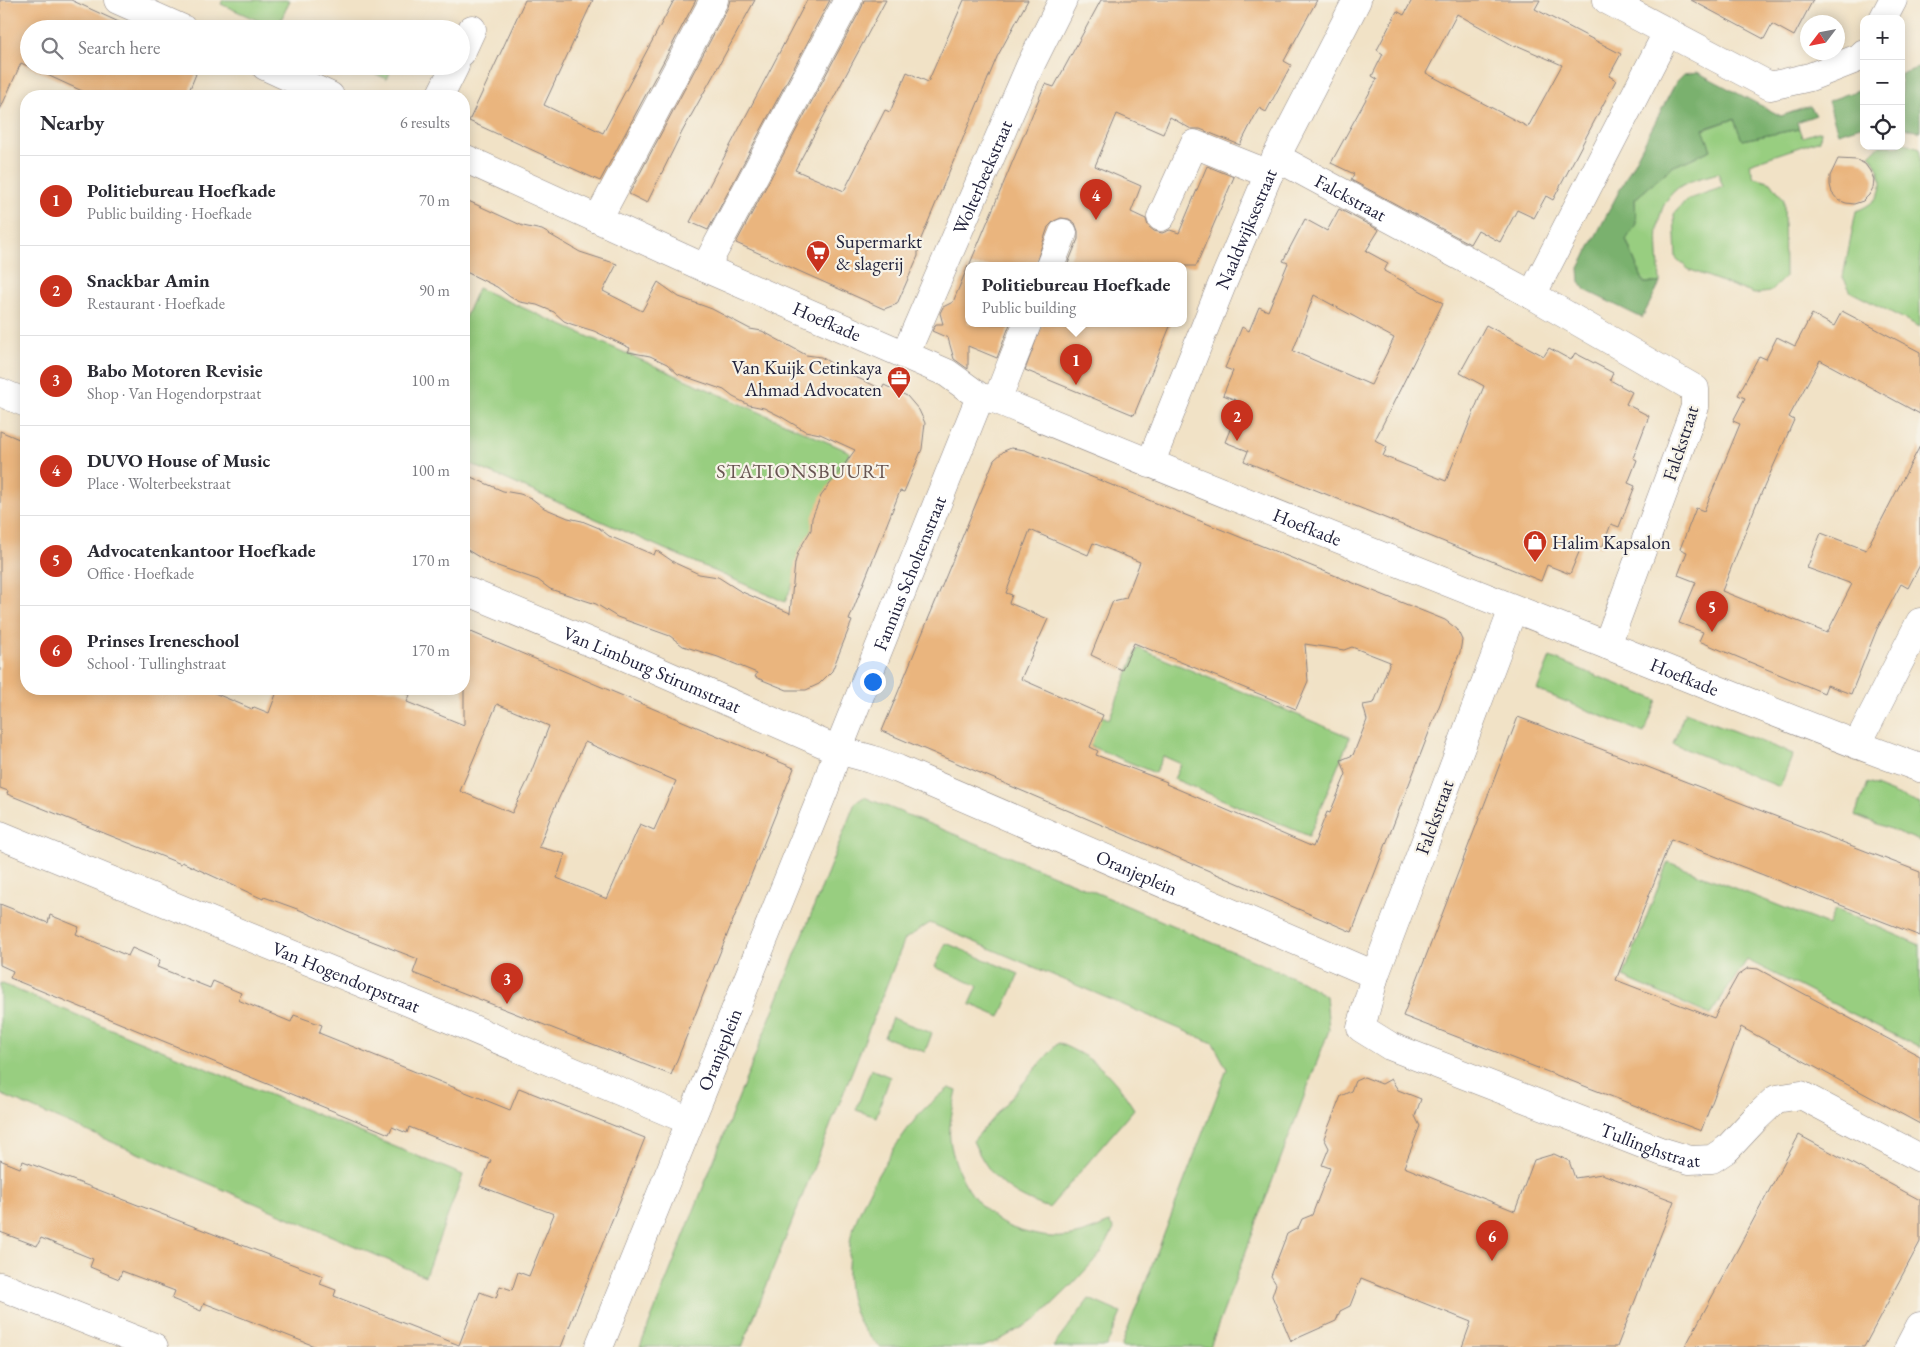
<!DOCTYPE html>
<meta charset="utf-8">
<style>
body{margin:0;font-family:"EB Garamond",serif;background:#f7f7f7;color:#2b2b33}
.controls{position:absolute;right:15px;top:15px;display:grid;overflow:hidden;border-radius:10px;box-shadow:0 2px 12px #0003}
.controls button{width:45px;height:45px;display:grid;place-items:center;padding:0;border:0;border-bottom:1px solid #e1e1e2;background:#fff;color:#2b2b33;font:25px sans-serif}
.compass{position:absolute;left:1800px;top:15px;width:45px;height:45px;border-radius:50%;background:#fff;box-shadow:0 2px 12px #0003;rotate:238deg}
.you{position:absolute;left:872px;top:681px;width:18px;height:18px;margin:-12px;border:4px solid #fff;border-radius:50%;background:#1a73e8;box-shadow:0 0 0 8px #1a73e833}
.badge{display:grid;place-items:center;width:32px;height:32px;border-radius:50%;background:#c8321e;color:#fff;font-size:16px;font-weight:700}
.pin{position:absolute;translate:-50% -41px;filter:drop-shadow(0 1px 2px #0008)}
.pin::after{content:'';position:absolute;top:26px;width:18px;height:15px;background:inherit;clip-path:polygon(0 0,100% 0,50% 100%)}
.popup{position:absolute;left:965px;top:262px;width:222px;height:65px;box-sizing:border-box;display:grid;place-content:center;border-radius:10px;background:#fff;filter:drop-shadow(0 1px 4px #0005);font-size:16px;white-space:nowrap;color:#7c7c81}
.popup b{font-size:19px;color:#2b2b33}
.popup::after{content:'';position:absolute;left:50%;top:100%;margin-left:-10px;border:10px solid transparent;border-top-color:#fff}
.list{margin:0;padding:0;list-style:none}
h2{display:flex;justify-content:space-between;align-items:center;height:65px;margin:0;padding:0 20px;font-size:21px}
h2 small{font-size:16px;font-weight:400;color:#7c7c81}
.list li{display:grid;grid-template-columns:32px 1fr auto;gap:15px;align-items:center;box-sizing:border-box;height:90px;padding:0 20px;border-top:1px solid #e1e1e2}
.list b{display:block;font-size:19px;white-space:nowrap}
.list p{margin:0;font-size:16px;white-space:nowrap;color:#7c7c81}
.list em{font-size:16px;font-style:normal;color:#7c7c81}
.icon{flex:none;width:28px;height:28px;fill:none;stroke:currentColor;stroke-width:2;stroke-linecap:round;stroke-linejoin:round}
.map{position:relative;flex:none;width:1920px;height:1347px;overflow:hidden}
.search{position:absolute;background:#fff;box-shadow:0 2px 12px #0003;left:20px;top:20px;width:450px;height:55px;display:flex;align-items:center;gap:12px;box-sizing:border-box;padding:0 18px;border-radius:28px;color:#7c7c81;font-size:19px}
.panel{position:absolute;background:#fff;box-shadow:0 2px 12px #0003;left:20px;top:90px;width:450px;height:605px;border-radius:20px}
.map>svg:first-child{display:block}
.green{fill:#98ce80;stroke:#5d785e}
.forest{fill:#7ab16e;stroke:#4e6a54}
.building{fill:#eab57e;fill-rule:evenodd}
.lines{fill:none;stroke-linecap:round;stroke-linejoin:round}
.minor-casing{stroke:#8a8280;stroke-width:29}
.minor{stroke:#fff;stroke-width:28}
.labels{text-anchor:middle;stroke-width:4.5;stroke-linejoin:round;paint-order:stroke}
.street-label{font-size:19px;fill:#22223b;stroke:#f7f3e8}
.poi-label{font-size:19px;fill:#22223b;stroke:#f7f3e8;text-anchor:start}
.neighbourhood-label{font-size:20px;letter-spacing:1px;fill:#685552;stroke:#f7f3e8}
</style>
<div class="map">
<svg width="1920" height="1347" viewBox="0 0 1920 1347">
<rect width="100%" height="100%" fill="#f7f3e8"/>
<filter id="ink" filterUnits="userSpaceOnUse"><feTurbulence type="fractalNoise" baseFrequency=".02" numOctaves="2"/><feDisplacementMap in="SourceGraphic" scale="10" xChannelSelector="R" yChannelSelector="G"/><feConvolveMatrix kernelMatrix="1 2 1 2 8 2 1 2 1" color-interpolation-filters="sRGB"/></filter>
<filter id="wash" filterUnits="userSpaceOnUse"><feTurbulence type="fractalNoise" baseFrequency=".0096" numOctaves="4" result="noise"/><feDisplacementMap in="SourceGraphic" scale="20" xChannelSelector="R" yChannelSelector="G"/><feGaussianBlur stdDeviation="1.12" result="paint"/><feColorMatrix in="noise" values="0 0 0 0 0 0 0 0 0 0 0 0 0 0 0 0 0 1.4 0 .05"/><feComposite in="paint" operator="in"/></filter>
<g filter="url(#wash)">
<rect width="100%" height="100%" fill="#f1e2c6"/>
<path class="green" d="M 223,0 L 290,0 L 277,29 L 221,4 Z
M 358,66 L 393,66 L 387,79 Z
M 1734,119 L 1742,140 L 1799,129 L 1802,137 L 1821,131 L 1820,140 L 1749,164 L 1754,177 L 1771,182 L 1784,200 L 1785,277 L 1770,292 L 1754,294 L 1688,269 L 1676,258 L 1674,214 L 1686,200 L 1723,187 L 1718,173 C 1706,177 1688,180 1678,188 C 1649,210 1659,251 1660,283 L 1644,283 L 1626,239 L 1636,224 L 1635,199 L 1672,167 L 1711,150 L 1703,130 Z
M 1901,142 L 1920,148 L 1920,327 L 1851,292 L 1843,277 L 1856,211 C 1886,200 1887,180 1870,155 L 1879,146 L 1901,146 Z
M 478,288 L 850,452 L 785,602 L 464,461 L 464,320 Z
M 1138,648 L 1350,737 L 1309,836 L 1174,779 L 1181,764 L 1163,756 L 1155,773 L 1035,723 L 1047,694 L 1109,719 Z
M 1550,657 L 1657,700 L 1644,733 L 1537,690 Z
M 1685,712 L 1793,754 L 1780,787 L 1673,744 Z
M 1868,783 L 1920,804 L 1920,841 L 1855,815 Z
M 864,797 L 1102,895 L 1301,981 L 1326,996 L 1329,1030 L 1210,1347 L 1121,1347 L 1227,1069 L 1213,1043 L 930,923 L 905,939 L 742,1347 L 640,1347 L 855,803 Z
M 1668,862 L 1828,925 L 1835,909 L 1920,945 L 1920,1048 L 1747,960 L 1710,1015 L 1623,977 Z
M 946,943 L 1019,974 L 1000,1017 L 970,1004 L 978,986 L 935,967 Z
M 0,983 L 463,1175 L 425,1276 L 0,1094 Z
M 892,1018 L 932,1033 L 925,1052 L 884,1037 Z
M 1058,1043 C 1096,1059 1112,1074 1134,1109 L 1049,1208 C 1010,1195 990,1179 973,1141 Z
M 871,1069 L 890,1077 L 876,1117 L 856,1110 Z
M 949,1088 L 957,1091 C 954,1106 948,1123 950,1140 C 955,1172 971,1200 997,1220 C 1008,1229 1036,1236 1051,1237 C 1071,1239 1091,1231 1109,1223 L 1114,1229 L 1102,1252 L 1071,1286 L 1037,1319 L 998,1341 L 982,1347 L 881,1347 C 851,1325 845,1289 849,1254 C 850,1247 850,1239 852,1232 C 865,1192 895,1142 923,1110 C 931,1102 941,1095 949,1088 Z
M 1089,1299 L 1121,1313 L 1106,1347 L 1053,1347 Z"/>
<path class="forest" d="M 1917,68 L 1920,70 L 1920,132 L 1901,127 L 1901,74 Z
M 1697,72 L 1781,116 L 1810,106 L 1816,115 L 1797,122 L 1799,129 L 1742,140 L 1734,119 L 1703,129 L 1711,150 L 1672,167 L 1635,199 L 1636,224 L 1626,240 L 1644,283 L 1660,283 L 1642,318 L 1585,290 L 1580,282 L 1579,268 L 1676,82 L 1684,74 Z
M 1864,88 L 1864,125 L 1838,133 L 1828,101 Z"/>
<g id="blocks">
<path class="building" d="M 0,0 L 71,0 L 134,29 L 29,29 L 29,66 L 180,66 L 196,74 L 187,96 L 93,96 L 21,63 L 0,110 Z
M 525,0 L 593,0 L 544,105 L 603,133 L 674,0 L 696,0 L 600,181 L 469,121 Z
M 730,0 L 755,0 L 682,132 L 647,203 L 629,194 L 728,7 Z
M 807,0 L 830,0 L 708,230 L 690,222 Z
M 864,0 L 886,0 L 795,170 L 844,191 L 885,110 L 890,112 L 907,72 L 928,82 L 964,0 L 1028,0 L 997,57 L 918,246 L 918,256 L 897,304 L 884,309 L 736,243 L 862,7 Z
M 1101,0 L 1317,0 L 1284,61 L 1291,65 L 1266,112 L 1259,108 L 1240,145 L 1200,129 L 1191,129 L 1170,117 L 1163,134 L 1117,114 L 1095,166 L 1141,186 L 1131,212 L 1146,219 L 1148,226 L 1154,231 L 1162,233 L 1170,230 L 1179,233 L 1207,166 L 1234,177 L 1196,266 L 1067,266 L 1078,239 L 1078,231 L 1075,223 L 1069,219 L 1061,218 L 1054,221 L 1048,227 L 1035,266 L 969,266 L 1045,84 L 1054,87 Z
M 1412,0 L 1540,0 L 1535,9 L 1621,54 L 1609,76 L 1616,80 L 1553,200 L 1546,196 L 1534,218 L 1517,210 L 1500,242 L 1478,230 L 1470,244 L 1351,180 L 1354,174 L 1331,163 L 1377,79 L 1372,76 L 1383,54 L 1377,50 L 1397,11 L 1404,15 ZM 1457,14 L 1516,47 L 1516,45 L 1562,65 L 1528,127 L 1426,73 Z
M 1691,0 L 1813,0 L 1794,36 L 1772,24 L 1764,39 Z
M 1838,159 L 1857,160 L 1865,164 L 1870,171 L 1874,179 L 1873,188 L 1869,195 L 1863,201 L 1854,204 L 1846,203 L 1838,200 L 1832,193 L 1830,185 L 1830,176 Z
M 464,199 L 523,226 L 542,230 L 580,252 L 617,264 L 603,291 L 642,311 L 658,282 L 679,297 L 712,309 L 750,329 L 762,331 L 806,355 L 821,357 L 849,374 L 882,389 L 884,385 L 907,396 L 919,410 L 925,423 L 922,449 L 904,492 L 900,491 L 849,620 L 852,621 L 832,671 L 819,684 L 806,690 L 787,690 L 755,677 L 757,673 L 718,657 L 683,646 L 670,636 L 617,617 L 596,604 L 550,589 L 538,580 L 489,563 L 464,548 L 464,474 L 503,491 L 520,494 L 531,498 L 544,508 L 568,518 L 582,521 L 599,528 L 609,536 L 654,555 L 656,550 L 675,563 L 699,574 L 718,577 L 740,591 L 790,613 L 795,563 L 798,552 L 811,530 L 812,518 L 821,496 L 855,450 L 820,434 L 805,431 L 780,416 L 764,408 L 749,405 L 733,397 L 724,390 L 678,374 L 667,364 L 650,356 L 628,352 L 630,348 L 594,331 L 571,324 L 564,321 L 554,312 L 537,305 L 520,302 L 510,297 L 497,287 L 464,271 Z
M 1339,209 L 1379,230 L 1366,251 L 1388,263 L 1384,271 L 1443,303 L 1375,440 L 1387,447 L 1383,456 L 1446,481 L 1484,386 L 1460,373 L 1486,325 L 1544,356 L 1549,348 L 1571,360 L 1575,353 L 1613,373 L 1610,380 L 1632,392 L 1626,404 L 1649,416 L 1633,458 L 1637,460 L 1628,483 L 1635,486 L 1619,527 L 1611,524 L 1602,548 L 1584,540 L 1570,574 L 1547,565 L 1541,581 L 1244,461 L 1248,451 L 1225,442 L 1241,402 L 1223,395 L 1233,371 L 1225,368 L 1242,327 L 1249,331 L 1259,307 L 1268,311 L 1288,263 L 1283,261 L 1305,219 L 1327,231 ZM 1314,295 L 1394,338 L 1371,385 L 1293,351 Z
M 968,266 L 968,324 L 1010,324 L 997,358 L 968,346 L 968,369 L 954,359 L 948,338 L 932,331 L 936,324 L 943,324 L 940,313 L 943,307 L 953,302 Z
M 1842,311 L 1920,352 L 1920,414 L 1820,360 L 1789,417 L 1794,420 L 1756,505 L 1722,591 L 1827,633 L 1852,584 L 1807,568 L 1821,533 L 1866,550 L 1920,446 L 1920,565 L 1908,588 L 1901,584 L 1877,629 L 1851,694 L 1827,685 L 1824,693 L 1699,641 L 1703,632 L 1679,623 L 1696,582 L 1678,575 L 1687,552 L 1680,549 L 1696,508 L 1704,511 L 1740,424 L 1733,421 L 1745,398 L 1738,395 L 1759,356 L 1766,359 L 1777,337 L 1795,346 L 1812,314 L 1834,326 Z
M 1042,324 L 1171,324 L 1134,415 L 1025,370 Z
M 0,431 L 26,442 L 26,689 L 205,689 L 252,709 L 254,707 L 269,713 L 278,689 L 395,689 L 410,695 L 407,702 L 464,725 L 464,629 L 794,768 L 671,1075 L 413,973 L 418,959 L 346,931 L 300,910 L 264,897 L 263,899 L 182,862 L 181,864 L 7,794 L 8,791 L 0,788 ZM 497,704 L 549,726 L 528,780 L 512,813 L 460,791 ZM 585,742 L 676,781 L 654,830 L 640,824 L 607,899 L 557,878 L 565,854 L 539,847 L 552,813 Z
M 1011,448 L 1025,450 L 1341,578 L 1445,620 L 1457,629 L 1462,640 L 1460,652 L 1352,932 L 882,731 L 994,460 L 1004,451 ZM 1030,530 L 1088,555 L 1093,543 L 1140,562 L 1126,598 L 1113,601 L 1091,655 L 1122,670 L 1134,643 L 1296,709 L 1308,681 L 1305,644 L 1344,650 L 1352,647 L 1390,662 L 1374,703 L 1363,705 L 1367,720 L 1353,755 L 1341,760 L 1346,774 L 1330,813 L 1327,812 L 1313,847 L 1166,784 L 1167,782 L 1096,755 L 1098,751 L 1090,747 L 1103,715 L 1021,679 L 1048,619 L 1009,603 L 1012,595 L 1006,593 Z
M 1518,717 L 1920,872 L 1920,936 L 1671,839 L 1616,980 L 1714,1018 L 1738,975 L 1748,968 L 1758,969 L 1920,1056 L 1920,1124 L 1741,1027 L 1701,1131 L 1403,1016 Z
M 0,904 L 48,923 L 50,915 L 79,927 L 76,934 L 128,956 L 132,948 L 160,960 L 157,967 L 210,988 L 213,981 L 241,993 L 238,1000 L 291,1022 L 294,1015 L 322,1025 L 319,1033 L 510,1110 L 519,1088 L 645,1138 L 561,1347 L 317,1347 L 204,1303 L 201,1311 L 172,1299 L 175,1291 L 122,1271 L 119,1279 L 90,1267 L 93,1259 L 41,1238 L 37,1246 L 0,1232 L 0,1160 L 20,1168 L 23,1161 L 323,1276 L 320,1284 L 336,1290 L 334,1296 L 459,1345 L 480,1292 L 496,1298 L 500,1286 L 512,1290 L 518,1272 L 529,1276 L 554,1214 L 480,1186 L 491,1160 L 409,1127 L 407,1133 L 392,1127 L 389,1134 L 10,978 L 13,971 L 0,965 Z
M 1364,1077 L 1382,1084 L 1391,1079 L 1398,1090 L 1421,1099 L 1415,1116 L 1420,1126 L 1404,1167 L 1515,1211 L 1534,1160 L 1554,1154 L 1569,1161 L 1575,1178 L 1602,1174 L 1674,1201 L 1617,1347 L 1462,1347 L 1471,1322 L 1361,1278 L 1350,1306 L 1340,1311 L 1336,1321 L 1291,1341 L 1272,1296 L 1276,1284 L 1271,1276 L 1287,1234 L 1298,1228 L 1302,1219 L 1312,1215 L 1330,1168 L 1322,1165 L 1329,1148 L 1324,1138 L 1341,1096 L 1351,1091 L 1355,1081 Z
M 1799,1135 L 1920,1200 L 1920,1242 L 1864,1347 L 1685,1347 Z"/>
</g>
</g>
<g filter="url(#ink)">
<use href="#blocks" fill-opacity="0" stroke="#8a8280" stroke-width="1"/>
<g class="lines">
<g class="minor-casing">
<g id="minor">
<path d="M 118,0 L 183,29"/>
<path d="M 1607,0 L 1770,86 L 1810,77 L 1861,57 L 1864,53"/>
<path d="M 1883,19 L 1893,0"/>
<path d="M 461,53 L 472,29"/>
<path d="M 265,66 L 330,96"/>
<path d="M 440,96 L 455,66"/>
<path id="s1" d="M 1276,157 L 1532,295 L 1695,389 L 1695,407 L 1607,645"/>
<path id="s2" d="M 464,158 L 705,268 L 947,373 L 980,397 L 997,400 C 1200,485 1404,565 1609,646 C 1712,687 1815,730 1920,768"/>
<path d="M 1161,217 L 1194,144 L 1269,174"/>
<path d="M 598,219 L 714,0"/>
<path d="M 1050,266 L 1063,233"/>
<path d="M 705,268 L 848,0"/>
<path d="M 1532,295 L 1667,33"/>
<path id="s3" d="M 905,355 L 1030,66 L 1063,0"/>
<path d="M 0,392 L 26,403"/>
<path d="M 997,400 L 1027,324"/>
<path id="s4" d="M 1150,464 L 1221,287 L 1276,157 L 1357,0"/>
<path id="s5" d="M 464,590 L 626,657 L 838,750 L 871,759 L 898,769 L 1375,975"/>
<path id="s6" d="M 1513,609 L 1375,975 L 1361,1028 L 1390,1046 L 1660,1151 L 1690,1160 L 1712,1159 L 1727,1149 L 1756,1118 L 1776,1099 L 1801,1095 L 1920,1158"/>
<path d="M 1857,745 L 1920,622"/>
<path id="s7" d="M 0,835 L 445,1017 L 690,1121"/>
<path d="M 0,1286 L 154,1347"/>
<path id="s8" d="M 599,1347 L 825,788 L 838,750 L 980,397"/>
<path d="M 1909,1347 L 1920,1326"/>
</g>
</g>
<use href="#minor" class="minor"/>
</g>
</g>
<defs>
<g id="supermarket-pin" transform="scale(1.25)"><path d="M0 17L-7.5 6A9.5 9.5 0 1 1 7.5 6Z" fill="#c8321e" stroke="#f7f3e8"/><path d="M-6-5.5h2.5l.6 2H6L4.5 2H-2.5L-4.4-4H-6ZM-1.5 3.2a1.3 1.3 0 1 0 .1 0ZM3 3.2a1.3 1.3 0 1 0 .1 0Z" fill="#fff"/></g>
<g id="office-pin" transform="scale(1.25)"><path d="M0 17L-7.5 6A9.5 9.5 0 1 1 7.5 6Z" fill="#c8321e" stroke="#f7f3e8"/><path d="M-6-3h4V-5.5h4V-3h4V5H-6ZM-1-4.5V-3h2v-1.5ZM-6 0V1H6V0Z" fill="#fff"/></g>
<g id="shop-pin" transform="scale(1.25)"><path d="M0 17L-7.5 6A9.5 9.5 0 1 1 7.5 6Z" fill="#c8321e" stroke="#f7f3e8"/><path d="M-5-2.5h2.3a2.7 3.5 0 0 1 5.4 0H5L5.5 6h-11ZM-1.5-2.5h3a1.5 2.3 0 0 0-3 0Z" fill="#fff"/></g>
</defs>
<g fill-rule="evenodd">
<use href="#supermarket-pin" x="818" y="252"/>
<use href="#office-pin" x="899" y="378"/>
<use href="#shop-pin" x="1535" y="542"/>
</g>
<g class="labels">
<g class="street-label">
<text dy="7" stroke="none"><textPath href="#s3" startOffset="194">Wolterbeekstraat</textPath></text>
<text dy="7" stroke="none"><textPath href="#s1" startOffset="85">Falckstraat</textPath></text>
<text dy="7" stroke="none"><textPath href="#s4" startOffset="254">Naaldwijksestraat</textPath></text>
<text dy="7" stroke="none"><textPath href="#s2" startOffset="398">Hoefkade</textPath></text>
<text transform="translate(1680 443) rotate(-72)" y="7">Falckstraat</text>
<text dy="7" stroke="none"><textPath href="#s2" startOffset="922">Hoefkade</textPath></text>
<text dy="7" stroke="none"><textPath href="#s8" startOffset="834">Fannius Scholtenstraat</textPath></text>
<text dy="7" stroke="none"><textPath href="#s5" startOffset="204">Van Limburg Stirumstraat</textPath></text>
<text dy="7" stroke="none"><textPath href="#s2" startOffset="1328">Hoefkade</textPath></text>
<text transform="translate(1434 817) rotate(-70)" y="7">Falckstraat</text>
<text dy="7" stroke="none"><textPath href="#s5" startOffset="730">Oranjeplein</textPath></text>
<text dy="7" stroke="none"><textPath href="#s7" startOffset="374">Van Hogendorpstraat</textPath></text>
<text dy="7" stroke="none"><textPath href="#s8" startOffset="321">Oranjeplein</textPath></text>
<text dy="7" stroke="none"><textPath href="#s6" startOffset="759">Tullinghstraat</textPath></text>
</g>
<g class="poi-label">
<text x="836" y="248">Supermarkt<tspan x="836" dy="22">&amp; slagerij</tspan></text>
<text x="882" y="374" text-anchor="end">Van Kuijk Cetinkaya<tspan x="882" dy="22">Ahmad Advocaten</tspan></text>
<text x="1552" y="549">Halim Kapsalon</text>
</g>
<g class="neighbourhood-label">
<text x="803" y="478">STATIONSBUURT</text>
</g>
</g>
</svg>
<div class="controls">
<button>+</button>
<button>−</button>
<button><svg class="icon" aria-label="locate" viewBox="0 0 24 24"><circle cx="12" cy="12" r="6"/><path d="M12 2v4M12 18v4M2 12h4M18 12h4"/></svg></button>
</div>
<svg class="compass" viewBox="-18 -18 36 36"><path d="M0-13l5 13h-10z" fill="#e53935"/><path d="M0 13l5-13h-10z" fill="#7c7c81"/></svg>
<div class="you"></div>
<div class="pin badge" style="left:1076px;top:385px">1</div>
<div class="popup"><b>Politiebureau Hoefkade</b>Public building</div>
<div class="pin badge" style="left:1237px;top:441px">2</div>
<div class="pin badge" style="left:507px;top:1004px">3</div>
<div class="pin badge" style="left:1096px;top:220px">4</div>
<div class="pin badge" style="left:1712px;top:632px">5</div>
<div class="pin badge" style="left:1492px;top:1261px">6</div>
<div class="search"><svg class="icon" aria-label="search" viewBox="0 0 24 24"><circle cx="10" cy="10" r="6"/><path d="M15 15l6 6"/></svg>Search here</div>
<section class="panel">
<h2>Nearby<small>6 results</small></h2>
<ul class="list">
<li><span class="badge">1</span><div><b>Politiebureau Hoefkade</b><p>Public building · Hoefkade</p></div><em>70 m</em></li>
<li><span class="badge">2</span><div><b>Snackbar Amin</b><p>Restaurant · Hoefkade</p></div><em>90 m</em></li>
<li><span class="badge">3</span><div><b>Babo Motoren Revisie</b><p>Shop · Van Hogendorpstraat</p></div><em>100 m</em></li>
<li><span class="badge">4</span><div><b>DUVO House of Music</b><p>Place · Wolterbeekstraat</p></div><em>100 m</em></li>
<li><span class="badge">5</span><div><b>Advocatenkantoor Hoefkade</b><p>Office · Hoefkade</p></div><em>170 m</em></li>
<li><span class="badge">6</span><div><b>Prinses Ireneschool</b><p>School · Tullinghstraat</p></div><em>170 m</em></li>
</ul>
</section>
</div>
